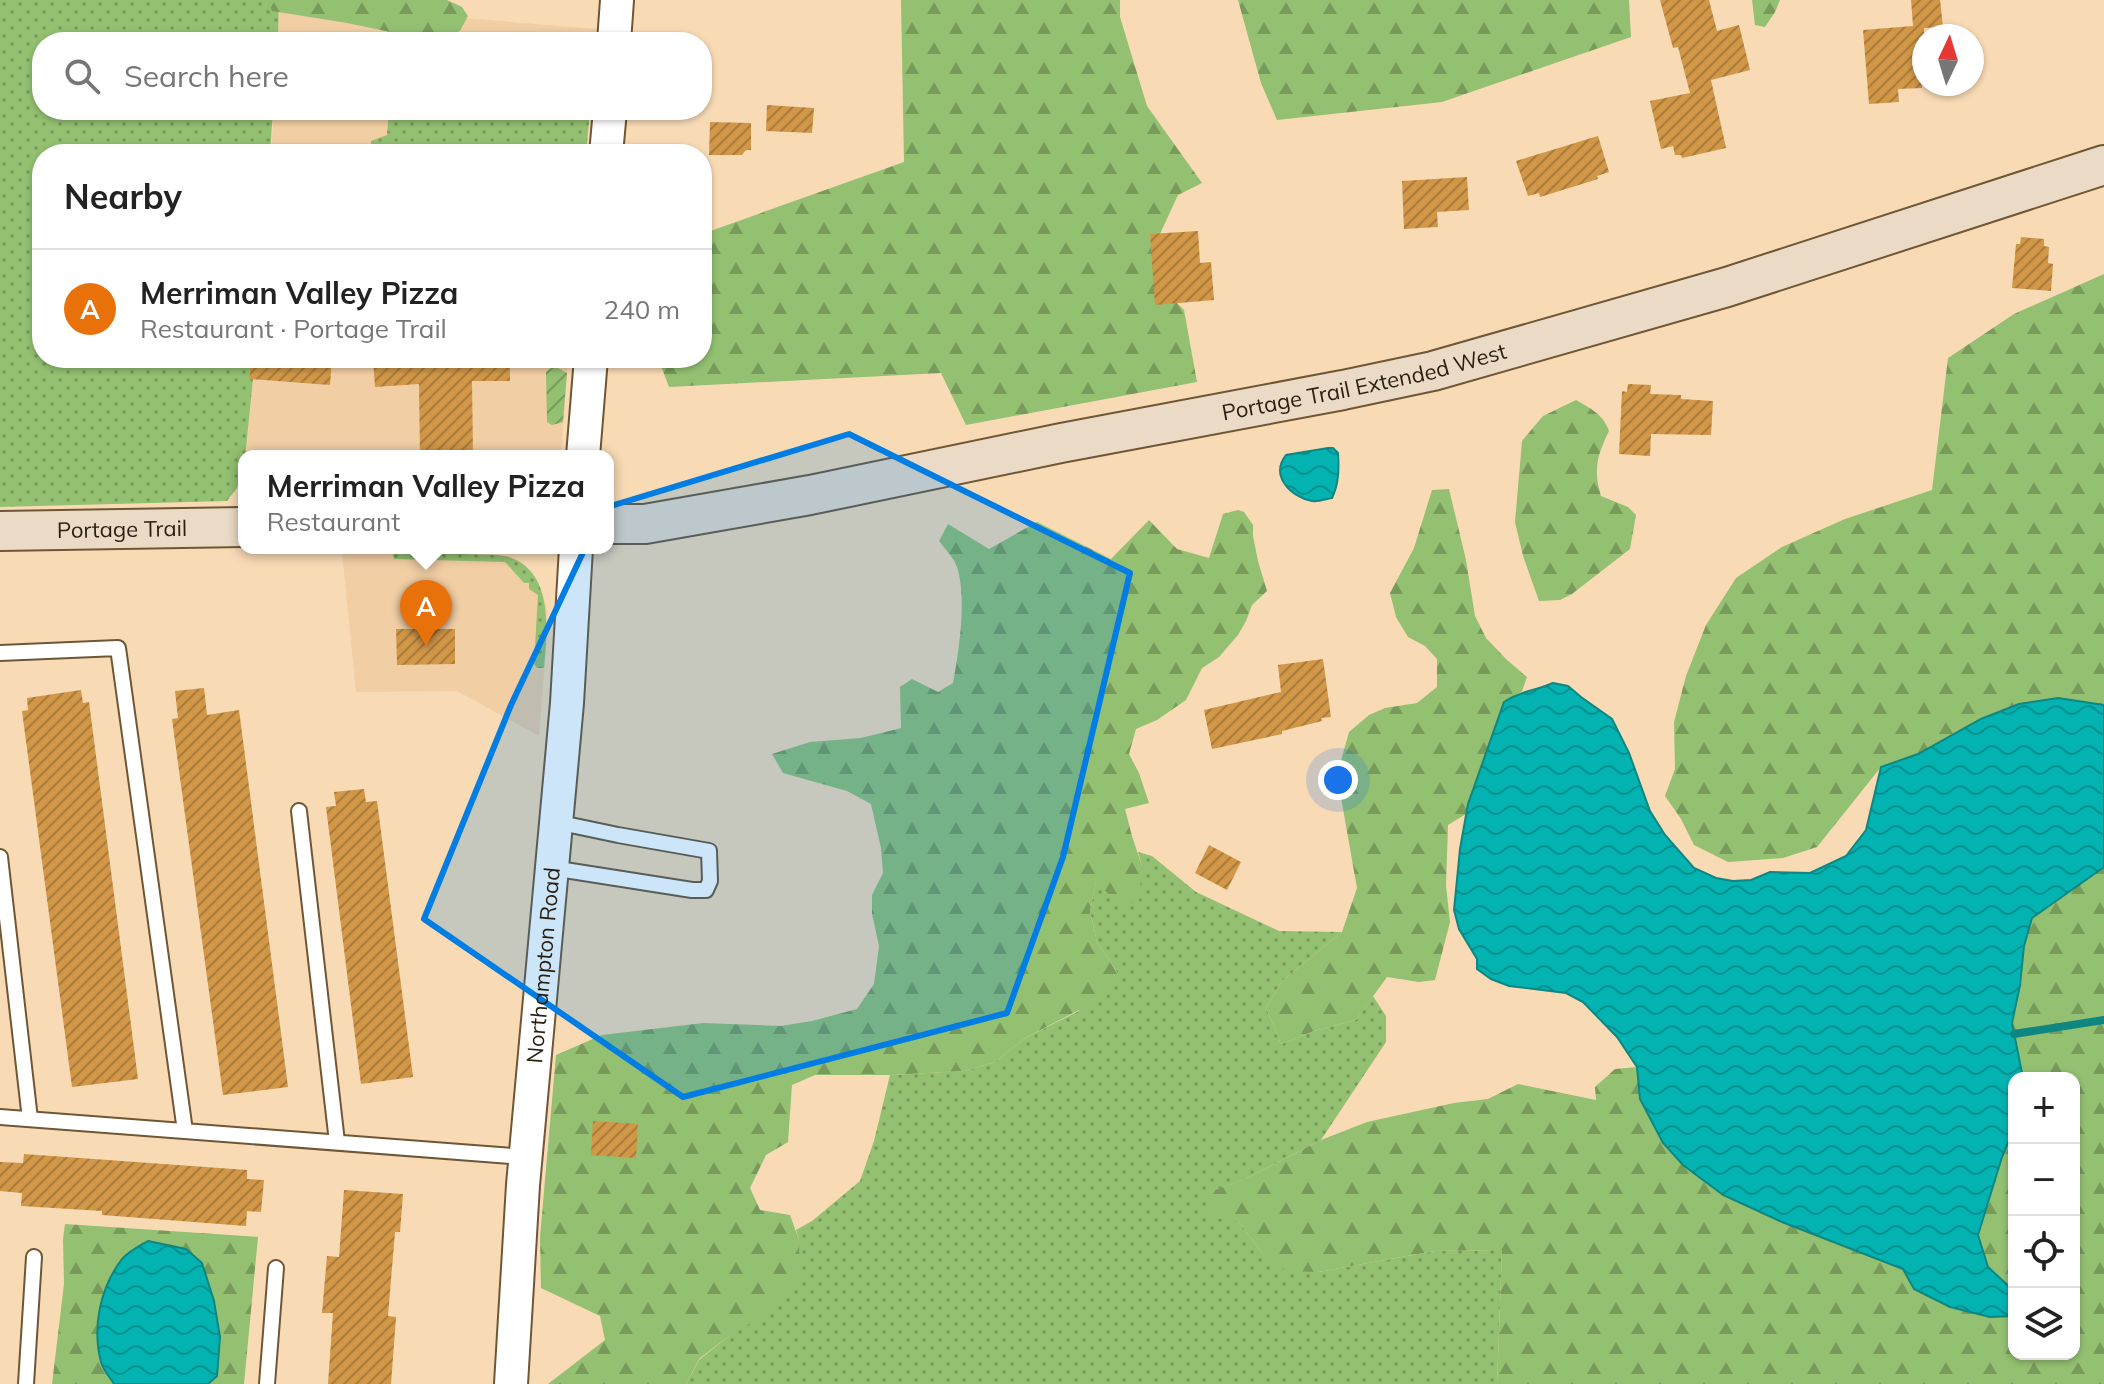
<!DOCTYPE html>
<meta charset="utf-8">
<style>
body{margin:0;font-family:Mulish,sans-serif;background:#f6f6f6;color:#222}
.controls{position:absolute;right:24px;bottom:24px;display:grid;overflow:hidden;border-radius:16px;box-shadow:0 2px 6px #0004}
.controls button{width:72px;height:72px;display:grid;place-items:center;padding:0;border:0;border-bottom:2px solid #e0e0e0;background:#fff;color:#222;font:40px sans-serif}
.compass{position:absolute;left:1912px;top:24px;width:72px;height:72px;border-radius:50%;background:#fff;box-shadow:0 2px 6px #0004;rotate:4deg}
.you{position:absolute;left:1338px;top:780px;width:28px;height:28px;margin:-20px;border:6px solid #fff;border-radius:50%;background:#1a73e8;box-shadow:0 0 0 12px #1a73e833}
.badge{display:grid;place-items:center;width:52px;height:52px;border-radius:50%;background:#017de3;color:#fff;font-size:26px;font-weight:700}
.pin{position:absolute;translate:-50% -66px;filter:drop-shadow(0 2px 4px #0008)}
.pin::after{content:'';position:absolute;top:42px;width:28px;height:24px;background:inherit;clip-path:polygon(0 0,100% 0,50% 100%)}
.popup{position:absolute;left:238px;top:450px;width:376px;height:104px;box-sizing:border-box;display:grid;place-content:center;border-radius:16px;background:#fff;filter:drop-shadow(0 2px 6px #0005);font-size:26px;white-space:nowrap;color:#767676}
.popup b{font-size:30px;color:#222}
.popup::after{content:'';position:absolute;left:50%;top:100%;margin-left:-16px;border:16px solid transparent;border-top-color:#fff}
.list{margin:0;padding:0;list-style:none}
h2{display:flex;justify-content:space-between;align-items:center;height:104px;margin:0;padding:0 32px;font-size:34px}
h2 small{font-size:26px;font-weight:400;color:#767676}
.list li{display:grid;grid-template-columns:52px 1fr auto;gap:24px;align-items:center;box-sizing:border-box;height:120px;padding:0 32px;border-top:2px solid #e0e0e0}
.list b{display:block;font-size:30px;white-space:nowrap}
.list p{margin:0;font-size:26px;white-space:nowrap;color:#767676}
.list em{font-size:26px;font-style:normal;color:#767676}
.icon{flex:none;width:44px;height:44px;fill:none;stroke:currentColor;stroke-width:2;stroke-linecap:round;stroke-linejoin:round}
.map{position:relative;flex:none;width:2104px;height:1384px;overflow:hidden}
.search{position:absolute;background:#fff;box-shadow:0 2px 6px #0004;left:32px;top:32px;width:680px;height:88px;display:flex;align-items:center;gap:20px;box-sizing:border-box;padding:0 28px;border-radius:32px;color:#767676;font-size:30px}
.panel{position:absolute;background:#fff;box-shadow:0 2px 6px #0004;left:32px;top:144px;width:680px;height:224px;border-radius:32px}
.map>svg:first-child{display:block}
.built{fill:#f1cea4}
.grass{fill:url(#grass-dots)}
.forest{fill:url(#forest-firs)}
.garden{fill:url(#garden-furrows)}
.water{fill:url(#water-waves);stroke:#0e8681;stroke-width:2}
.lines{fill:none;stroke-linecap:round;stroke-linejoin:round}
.stream{stroke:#0e8681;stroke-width:8}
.building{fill:url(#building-hatch)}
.service-casing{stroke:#6f5635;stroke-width:18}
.tertiary-casing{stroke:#6f5635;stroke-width:36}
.secondary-casing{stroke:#6f5635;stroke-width:42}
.service{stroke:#fff;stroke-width:14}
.tertiary{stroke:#fff;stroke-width:32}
.secondary{stroke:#ebdbc6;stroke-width:38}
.marked{fill:#017de3;fill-opacity:0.2;stroke:#017de3;stroke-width:6;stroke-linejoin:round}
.labels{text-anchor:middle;stroke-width:6;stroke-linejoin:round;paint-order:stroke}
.street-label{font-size:22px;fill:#291e10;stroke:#f8dab5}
</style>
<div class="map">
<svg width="2104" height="1384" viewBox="0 0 2104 1384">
<defs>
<pattern id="grass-dots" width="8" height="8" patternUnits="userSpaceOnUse" patternTransform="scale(2)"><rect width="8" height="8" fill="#93c071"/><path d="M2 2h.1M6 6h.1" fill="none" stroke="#789b5b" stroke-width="1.8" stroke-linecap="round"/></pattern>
<pattern id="forest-firs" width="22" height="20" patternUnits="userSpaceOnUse" patternTransform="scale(2)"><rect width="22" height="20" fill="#93c071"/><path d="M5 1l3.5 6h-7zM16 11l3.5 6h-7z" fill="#789b5b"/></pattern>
<pattern id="garden-furrows" width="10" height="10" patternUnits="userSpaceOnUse" patternTransform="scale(2)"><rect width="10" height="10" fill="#93c071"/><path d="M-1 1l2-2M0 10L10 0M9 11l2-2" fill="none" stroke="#789b5b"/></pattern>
<pattern id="water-waves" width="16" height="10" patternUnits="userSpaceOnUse" patternTransform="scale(2)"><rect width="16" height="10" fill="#03b3b1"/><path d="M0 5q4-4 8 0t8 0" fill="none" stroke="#05918f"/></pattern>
<pattern id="building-hatch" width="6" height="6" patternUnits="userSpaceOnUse" patternTransform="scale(2)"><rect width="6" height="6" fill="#d19747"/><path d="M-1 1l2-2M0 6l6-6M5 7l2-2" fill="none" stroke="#aa7b3a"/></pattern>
</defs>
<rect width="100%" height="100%" fill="#f8dab5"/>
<path class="built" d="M 280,3 L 597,29 L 596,42 L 278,42 Z
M 274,110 L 590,110 L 586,154 L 271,154 Z
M 251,358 L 568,358 L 561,456 L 246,456 L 253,380 L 249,379 Z
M 342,551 L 508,556 L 520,561 L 531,572 L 544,598 L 547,609 L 547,637 L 539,736 L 457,691 L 356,692 Z"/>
<path class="grass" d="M 0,0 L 279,0 L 278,42 L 42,42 L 42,110 L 273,110 L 270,154 L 42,154 L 42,358 L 251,358 L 249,378 L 253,379 L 244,469 L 237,488 L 227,501 L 0,507 Z
M 389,110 L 590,110 L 586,154 L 371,154 L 371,141 L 387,135 Z
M 392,552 L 497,555 C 554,561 548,627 544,668 L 537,668 L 534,664 L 538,595 L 529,589 L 529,583 L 524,583 L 505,562 L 394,559 Z
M 1138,852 L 1152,856 L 1196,892 L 1279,931 L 1342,932 L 1282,981 L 1266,1008 L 1281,1044 L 1314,1031 L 1356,1020 L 1373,996 L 1386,1016 L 1386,1042 L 1321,1140 L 1249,1177 L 1206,1194 L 1239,1222 L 1263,1254 L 1318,1272 L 1435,1251 L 1502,1250 L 1497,1384 L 686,1384 L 699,1360 L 729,1336 L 799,1240 L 796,1230 L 812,1221 L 860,1181 L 874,1141 L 890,1075 L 964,1071 L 995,1062 L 1025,1038 L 1077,1012 L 1118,974 L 1097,942 L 1090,911 L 1096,881 L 1142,866 Z"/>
<path class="forest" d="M 268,0 L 447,0 L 462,7 L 468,16 L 460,31 L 441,40 L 419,38 L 347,23 L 272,11 Z
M 901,0 L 1120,0 L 1120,17 L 1147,106 L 1202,183 L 1178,195 L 1159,236 L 1159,285 L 1184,310 L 1197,382 L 966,425 L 941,373 L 669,387 L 658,358 L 702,358 L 702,234 L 904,162 Z
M 1238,0 L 1629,0 L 1631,37 L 1442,102 L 1277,120 L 1261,83 Z
M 1752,0 L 1780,0 L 1775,12 L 1765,27 L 1755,25 Z
M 2104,274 L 2104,705 L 2058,698 L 1981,719 L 1918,754 L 1881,767 L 1817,847 L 1783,858 L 1728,862 L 1694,845 L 1681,819 L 1665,796 L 1675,769 L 1674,722 L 1686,676 L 1706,625 L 1736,578 L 1782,547 L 1845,519 L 1932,490 L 1948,358 L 2014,314 Z
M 1576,400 C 1590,408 1604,415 1609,431 C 1597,456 1593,469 1601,496 L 1628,507 L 1636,515 L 1630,549 L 1572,594 L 1560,600 L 1539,601 L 1523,556 L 1515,522 L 1522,441 L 1543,416 Z
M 1449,489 L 1466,560 L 1475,616 L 1486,638 L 1506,659 L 1527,677 L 1522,691 L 1504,702 L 1468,804 L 1466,814 L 1448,825 L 1446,886 L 1450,922 L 1435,980 L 1419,982 L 1387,977 L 1356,1020 L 1314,1031 L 1281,1044 L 1266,1008 L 1282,981 L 1342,932 L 1357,888 L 1337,775 L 1349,732 L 1369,715 L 1385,708 L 1417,703 L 1437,687 L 1437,659 L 1425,646 L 1408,637 L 1396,617 L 1390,593 L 1414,548 L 1432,490 Z
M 1238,510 L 1244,512 L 1253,525 L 1253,536 L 1258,561 L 1267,591 L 1252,605 L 1246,621 L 1238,635 L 1219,657 L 1202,668 L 1186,700 L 1157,720 L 1136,729 L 1129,754 L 1139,773 L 1149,803 L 1125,809 L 1132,836 L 1142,866 L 1139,902 L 1120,905 L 1096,882 L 1090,911 L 1097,942 L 1118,974 L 1108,995 L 1025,1038 L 995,1062 L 964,1071 L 890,1075 L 815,1075 L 792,1085 L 788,1142 L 766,1155 L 750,1188 L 760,1210 L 790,1215 L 799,1240 L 800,1281 L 769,1312 L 729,1336 L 699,1359 L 686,1384 L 548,1384 L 605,1340 L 600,1316 L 541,1288 L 540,1237 L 556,1055 L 602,1035 L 703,1023 L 781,1026 L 812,1021 L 857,1009 L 874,984 L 879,946 L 872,914 L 872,895 L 883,873 L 881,848 L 871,804 L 847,791 L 783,773 L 772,754 L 810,742 L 861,738 L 901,728 L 900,687 L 912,679 L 938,692 L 953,683 C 959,651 967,598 957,567 C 954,558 945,549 939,541 L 948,524 L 989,549 L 1037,522 L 1111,559 L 1149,520 L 1177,549 L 1209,558 L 1223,514 Z
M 2104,867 L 2104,1384 L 1497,1384 L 1502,1250 L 1435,1251 L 1318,1272 L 1286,1271 L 1263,1254 L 1239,1222 L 1210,1217 L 1205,1194 L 1249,1177 L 1321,1140 L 1367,1122 L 1454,1103 L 1488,1099 L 1518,1084 L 1596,1100 L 1595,1087 L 1615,1069 L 1637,1067 L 1640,1099 L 1782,1222 L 1903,1269 L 1914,1289 L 1990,1317 L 2014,1316 L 2014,1354 L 2074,1354 L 2074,1078 L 2023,1078 L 2012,1023 L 2024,946 L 2032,918 Z
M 2014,1129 L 2014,1291 L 1988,1267 L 1978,1235 L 2002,1157 Z
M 65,1224 L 258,1237 L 244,1384 L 52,1384 L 64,1284 L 63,1239 Z"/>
<path class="garden" d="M 552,367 L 556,367 L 567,373 L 563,422 L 552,425 L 547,422 L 546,372 Z"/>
<path class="water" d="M 1328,448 L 1333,448 L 1338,453 C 1339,469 1339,483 1332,498 C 1325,499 1319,502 1312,501 C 1290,497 1270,475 1286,455 Z
M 1553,683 L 1568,686 L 1581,697 L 1612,719 L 1629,753 L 1650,811 L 1665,835 L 1694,868 L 1716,878 L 1733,881 L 1751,880 L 1770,872 L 1810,873 L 1846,856 L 1866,830 L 1881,767 L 1918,754 L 1981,719 L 2019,704 L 2058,698 L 2104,705 L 2104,867 L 2032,918 L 2024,946 L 2020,985 L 2012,1023 L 2023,1078 L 2014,1078 L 2014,1129 L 2002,1157 L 1978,1235 L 1988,1267 L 2014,1291 L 2014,1316 L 1990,1317 L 1950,1307 L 1914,1289 L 1903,1269 L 1782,1222 L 1723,1195 L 1683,1165 L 1663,1143 L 1640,1099 L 1637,1067 L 1617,1037 L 1583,1002 L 1566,993 L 1509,986 L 1491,979 L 1477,969 L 1477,959 L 1459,929 L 1454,910 L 1460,849 L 1468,804 L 1504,702 C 1522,690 1535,691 1553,683 Z
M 148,1241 L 186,1249 L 202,1263 L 214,1301 L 220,1337 L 217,1376 L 208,1384 L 114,1384 C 110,1377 103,1370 101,1362 C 92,1327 100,1288 122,1259 C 129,1251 139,1246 148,1241 Z"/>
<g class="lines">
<path class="stream" d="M 2014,1034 L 2104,1020"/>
</g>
<path class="building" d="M 1660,0 L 1709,0 L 1717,31 L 1739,25 L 1750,70 L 1711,80 L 1726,148 L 1682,158 L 1681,155 L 1675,155 L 1673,146 L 1661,149 L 1650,101 L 1690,93 L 1678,47 L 1673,48 Z
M 1911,0 L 1940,0 L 1943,27 L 1924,28 L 1924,85 L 1922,85 L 1922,88 L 1898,89 L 1899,102 L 1869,104 L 1863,30 L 1913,26 Z
M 767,105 L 814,108 L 812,133 L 766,131 Z
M 710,122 L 751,123 L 751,150 L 746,150 L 742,155 L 709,155 Z
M 1598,136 L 1609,172 L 1597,176 L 1598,179 L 1540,197 L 1539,193 L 1528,196 L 1516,161 Z
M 1467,177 L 1469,210 L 1437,212 L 1438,227 L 1404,229 L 1402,181 Z
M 1198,231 L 1200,263 L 1211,262 L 1214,300 L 1155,305 L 1150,234 Z
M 2021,237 L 2044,239 L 2044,246 L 2049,247 L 2048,263 L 2053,264 L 2051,291 L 2012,288 L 2016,244 L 2020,244 Z
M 251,358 L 332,358 L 330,385 L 249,379 Z
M 373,358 L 510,358 L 510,381 L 472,381 L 473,456 L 420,456 L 419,384 L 375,387 Z
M 1628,384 L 1651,385 L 1650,394 L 1681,395 L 1681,399 L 1713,401 L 1711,435 L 1651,434 L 1650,456 L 1619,454 L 1622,391 L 1627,392 Z
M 396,629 L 455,629 L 455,664 L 397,665 Z
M 1323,659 L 1331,717 L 1321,718 L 1322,721 L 1282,731 L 1282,734 L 1212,749 L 1204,710 L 1281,692 L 1278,665 Z
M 204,688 L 207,715 L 239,710 L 288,1087 L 223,1095 L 172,719 L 178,718 L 175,691 Z
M 81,690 L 83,703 L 89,702 L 138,1079 L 72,1087 L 22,711 L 28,710 L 27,698 Z
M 364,789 L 366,802 L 377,801 L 413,1077 L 361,1084 L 326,807 L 336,806 L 334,792 Z
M 1209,845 L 1241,862 L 1227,890 L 1195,873 Z
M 593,1121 L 638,1124 L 636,1158 L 591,1155 Z
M 24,1154 L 247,1170 L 247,1179 L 264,1180 L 261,1212 L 247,1211 L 246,1226 L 102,1215 L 102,1211 L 21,1206 L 22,1193 L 0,1191 L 0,1162 L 23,1163 Z
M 344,1190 L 403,1194 L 400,1232 L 395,1232 L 388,1316 L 396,1317 L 391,1384 L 328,1384 L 333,1313 L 322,1313 L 327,1256 L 339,1257 Z"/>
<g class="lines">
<g class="service-casing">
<path id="service" d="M 0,653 L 118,648 L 185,1131
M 299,811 L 337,1142
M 0,857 L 30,1119
M 552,868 L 692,890 L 706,890 L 710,881 L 709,851 L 618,835 L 556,822
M 0,1117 L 525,1157
M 26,1384 L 34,1257
M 267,1384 L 276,1268"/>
</g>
<g class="tertiary-casing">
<g id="tertiary">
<path d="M 614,42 L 617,0"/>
<path d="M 606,154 L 610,110"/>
<path d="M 583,456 L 591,358"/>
<path id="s1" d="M 511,1384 L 523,1185 L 567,703 L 576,548"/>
</g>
</g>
<g class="secondary-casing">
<g id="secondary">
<path id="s2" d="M 608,524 L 645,524 L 810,495 L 1061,443 L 1343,390 L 1433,371 L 1727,287 L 2104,165"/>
<path id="s3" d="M 0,531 L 244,527"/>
</g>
</g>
<use href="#service" class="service"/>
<use href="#tertiary" class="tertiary"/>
<use href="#secondary" class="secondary"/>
</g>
<path class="marked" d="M 849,434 L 1130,573 L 1063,857 L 1007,1013 L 683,1097 L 424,919 L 511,705 L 604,508 Z"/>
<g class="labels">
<g class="street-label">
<text dy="8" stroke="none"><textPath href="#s2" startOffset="770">Portage Trail Extended West</textPath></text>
<text dy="8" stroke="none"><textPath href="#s3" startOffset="122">Portage Trail</textPath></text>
<text dy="8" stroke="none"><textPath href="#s1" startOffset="420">Northampton Road</textPath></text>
</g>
</g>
</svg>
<div class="controls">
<button>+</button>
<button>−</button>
<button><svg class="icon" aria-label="locate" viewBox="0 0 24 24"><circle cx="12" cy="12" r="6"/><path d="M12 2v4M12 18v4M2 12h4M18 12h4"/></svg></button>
<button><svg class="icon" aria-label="layers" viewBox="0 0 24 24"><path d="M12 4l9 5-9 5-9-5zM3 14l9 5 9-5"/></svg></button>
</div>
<svg class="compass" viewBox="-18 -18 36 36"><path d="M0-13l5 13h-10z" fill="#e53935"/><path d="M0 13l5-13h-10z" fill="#767676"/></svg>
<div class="you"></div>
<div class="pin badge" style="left:426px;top:646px;background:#e8710a">A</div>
<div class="popup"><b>Merriman Valley Pizza</b>Restaurant</div>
<div class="search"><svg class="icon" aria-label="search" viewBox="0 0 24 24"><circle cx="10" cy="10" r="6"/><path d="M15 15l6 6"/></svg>Search here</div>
<section class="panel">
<h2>Nearby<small></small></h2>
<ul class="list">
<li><span class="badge" style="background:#e8710a">A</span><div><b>Merriman Valley Pizza</b><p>Restaurant · Portage Trail</p></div><em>240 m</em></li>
</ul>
</section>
</div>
